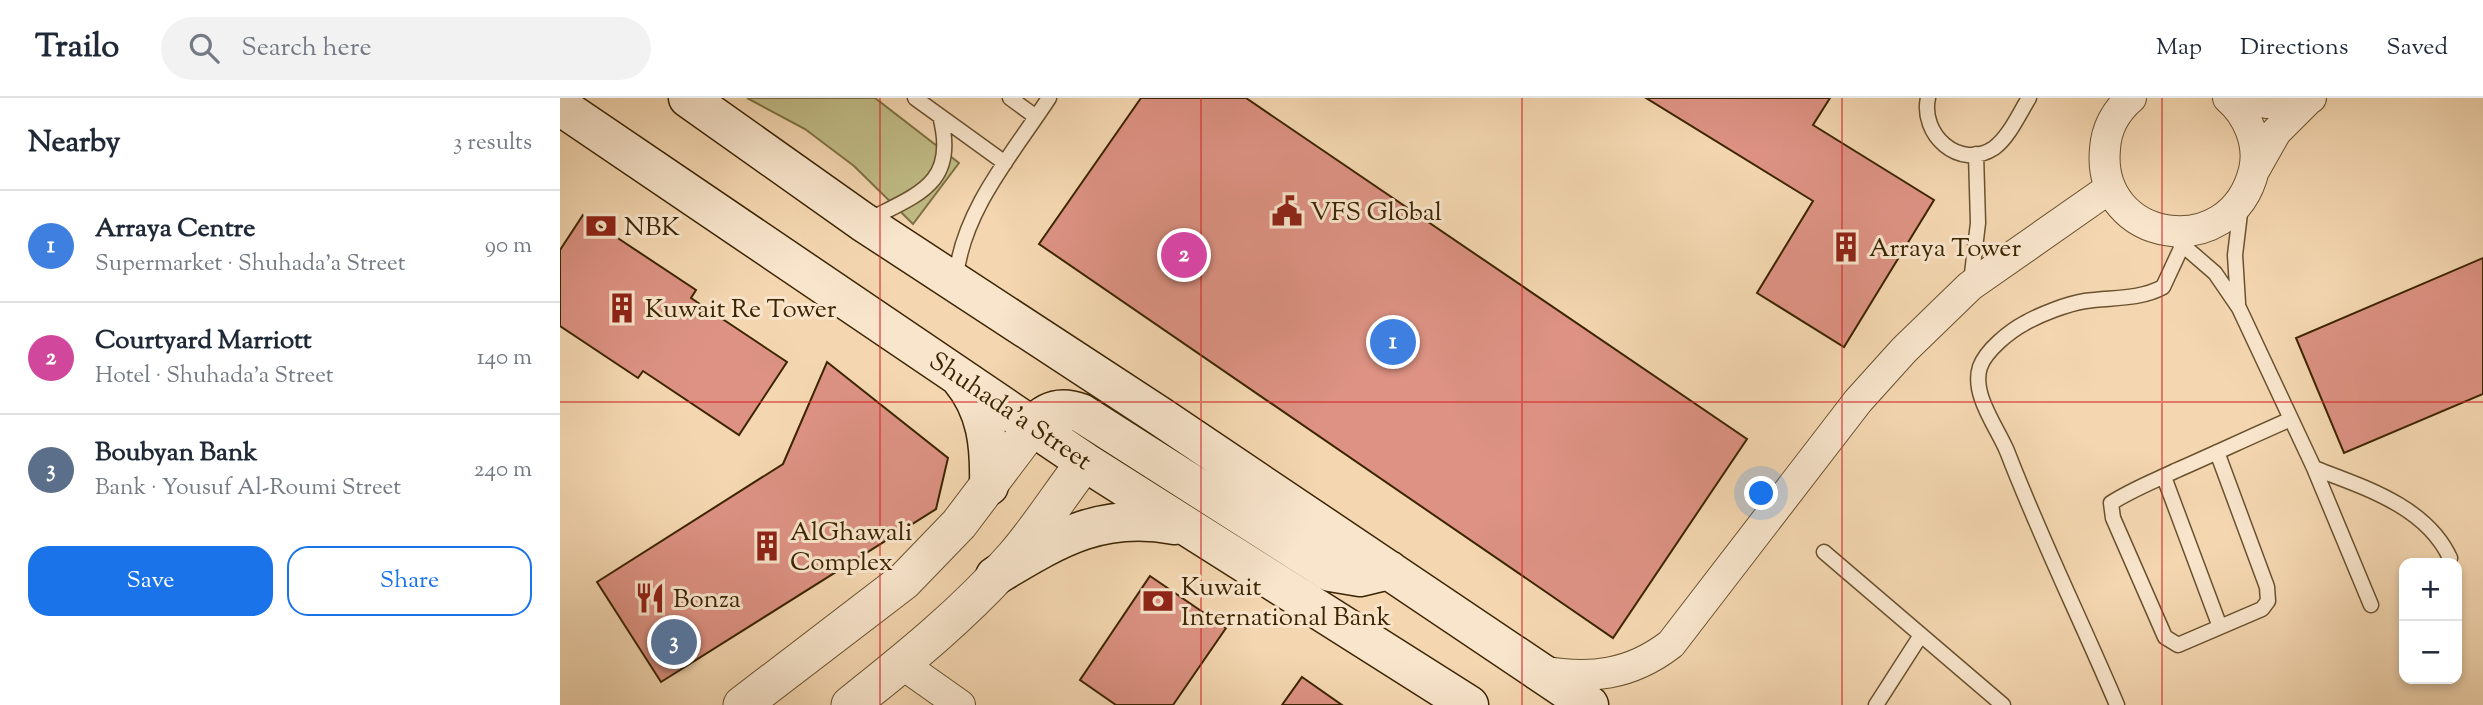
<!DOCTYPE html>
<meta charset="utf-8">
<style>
body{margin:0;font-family:"Sorts Mill Goudy",serif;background:#f2f2f3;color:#1f2937}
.controls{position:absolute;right:21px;bottom:21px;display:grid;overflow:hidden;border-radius:14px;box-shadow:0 4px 10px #0003}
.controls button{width:63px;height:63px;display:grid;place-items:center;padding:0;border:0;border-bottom:2px solid #e0e1e3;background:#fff;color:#1f2937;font:35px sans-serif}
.you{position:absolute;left:1202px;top:396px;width:24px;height:24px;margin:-18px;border:5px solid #fff;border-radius:50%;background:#1a73e8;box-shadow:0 0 0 10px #1a73e833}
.badge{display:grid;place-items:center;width:46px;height:46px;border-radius:50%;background:#1a73e8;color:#fff;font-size:23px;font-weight:700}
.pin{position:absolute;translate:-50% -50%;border:4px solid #fff;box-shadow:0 2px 7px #0006}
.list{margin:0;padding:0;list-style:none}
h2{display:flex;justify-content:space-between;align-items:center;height:91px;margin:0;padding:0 28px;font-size:30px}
h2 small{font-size:23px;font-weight:400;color:#747a83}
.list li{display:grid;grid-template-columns:46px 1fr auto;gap:21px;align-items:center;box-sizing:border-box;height:112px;padding:0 28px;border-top:2px solid #e0e1e3}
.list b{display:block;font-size:26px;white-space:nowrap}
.list p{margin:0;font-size:23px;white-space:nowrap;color:#747a83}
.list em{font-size:23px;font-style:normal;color:#747a83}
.actions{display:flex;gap:14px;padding:21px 28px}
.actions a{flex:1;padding:16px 0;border:2px solid #1a73e8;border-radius:21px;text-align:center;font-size:24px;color:#1a73e8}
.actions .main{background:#1a73e8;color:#fff}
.icon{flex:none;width:38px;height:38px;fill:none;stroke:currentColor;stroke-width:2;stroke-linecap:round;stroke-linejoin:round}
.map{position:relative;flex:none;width:1923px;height:607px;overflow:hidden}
header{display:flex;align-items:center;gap:42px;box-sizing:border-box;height:98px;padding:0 35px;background:#fff;border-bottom:2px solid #e0e1e3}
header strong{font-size:33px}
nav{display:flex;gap:38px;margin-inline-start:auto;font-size:24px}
.search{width:490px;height:63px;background:#f2f2f3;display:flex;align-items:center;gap:18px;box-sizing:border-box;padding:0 24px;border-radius:38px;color:#747a83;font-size:26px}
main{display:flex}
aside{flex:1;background:#fff}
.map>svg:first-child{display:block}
.grass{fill:#c1bd87;stroke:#7e7144;stroke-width:2}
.building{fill:#dd9283;stroke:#3c2502;stroke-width:2}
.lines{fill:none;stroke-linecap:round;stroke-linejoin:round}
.service-casing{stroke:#6a522e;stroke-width:17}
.minor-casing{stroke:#6a522e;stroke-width:32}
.tertiary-casing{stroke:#6a522e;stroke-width:39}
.secondary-casing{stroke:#3c2502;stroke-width:41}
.service{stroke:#f8e5cc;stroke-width:14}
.minor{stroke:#f8e5cc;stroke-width:30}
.tertiary{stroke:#f8e5cc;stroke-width:37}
.secondary{stroke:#f8e5cc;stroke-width:38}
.grid{fill:none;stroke:#d62828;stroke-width:2;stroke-opacity:0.55}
.labels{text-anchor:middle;stroke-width:6;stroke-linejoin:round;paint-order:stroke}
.poi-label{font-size:26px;fill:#3c2502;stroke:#f8e5cc;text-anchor:start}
.street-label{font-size:26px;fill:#3c2502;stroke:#f8e5cc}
</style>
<header>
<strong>Trailo</strong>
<div class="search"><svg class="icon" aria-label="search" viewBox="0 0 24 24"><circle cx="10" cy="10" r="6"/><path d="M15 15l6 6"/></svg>Search here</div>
<nav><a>Map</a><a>Directions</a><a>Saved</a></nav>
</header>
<main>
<aside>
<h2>Nearby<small>3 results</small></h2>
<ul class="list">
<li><span class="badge" style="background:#3f7fe0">1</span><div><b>Arraya Centre</b><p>Supermarket · Shuhada'a Street</p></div><em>90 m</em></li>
<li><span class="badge" style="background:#d1479c">2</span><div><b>Courtyard Marriott</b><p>Hotel · Shuhada'a Street</p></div><em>140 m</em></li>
<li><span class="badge" style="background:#5c6f8a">3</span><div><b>Boubyan Bank</b><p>Bank · Yousuf Al-Roumi Street</p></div><em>240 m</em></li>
</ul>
<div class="actions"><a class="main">Save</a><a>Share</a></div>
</aside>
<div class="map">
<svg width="1923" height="607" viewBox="0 0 1923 607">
<rect width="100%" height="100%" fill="#f4d7b1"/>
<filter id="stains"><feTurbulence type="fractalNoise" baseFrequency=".00286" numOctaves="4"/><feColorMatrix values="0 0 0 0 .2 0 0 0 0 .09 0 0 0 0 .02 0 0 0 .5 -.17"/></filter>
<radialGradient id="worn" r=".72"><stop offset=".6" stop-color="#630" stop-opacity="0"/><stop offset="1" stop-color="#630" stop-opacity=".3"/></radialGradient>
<path class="grass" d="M 187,0 L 315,0 L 399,65 L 353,126 L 294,68 L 245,31 Z"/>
<path class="building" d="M 581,0 L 686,0 L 1187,341 L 1053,540 L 479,146 Z
M 1086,0 L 1270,0 L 1253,27 L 1374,102 L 1284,249 L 1197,195 L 1253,103 Z
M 23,117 L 136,192 L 131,200 L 227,264 L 179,337 L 83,273 L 78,280 L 0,228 L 0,152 Z
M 1923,160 L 1923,296 L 1784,355 L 1736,240 Z
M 267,264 L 388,360 L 376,411 L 101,584 L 37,484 L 223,366 Z
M 590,478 L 666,530 L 613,607 L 556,607 L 520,582 Z
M 742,579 L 782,607 L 722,607 Z"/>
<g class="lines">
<g class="service-casing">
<path id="service" d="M 355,0 L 445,65
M 450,0 L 476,19
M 1368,0 C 1360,36 1399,73 1434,50 C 1449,39 1459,16 1469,0
M 308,122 C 359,96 398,85 380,18
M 1618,143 L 1655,175 L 1679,210 L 1754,370 L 1811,507
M 396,179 C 403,112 453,55 489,0
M 1411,184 L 1418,125 L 1416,56
M 1678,205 L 1675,157 L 1681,107
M 1657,354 L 1707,489 L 1708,503 L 1702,511 L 1618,547 L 1605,539 L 1553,420 L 1551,405 C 1571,392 1594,383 1615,373 C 1654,356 1692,338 1731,321
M 1754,370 C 1803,389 1866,408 1890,460
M 1604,379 L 1660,529
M 1264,454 L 1443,607
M 1316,607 L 1361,537
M 1557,607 C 1521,522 1480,439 1447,353 C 1437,329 1411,296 1420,269 C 1426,252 1450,233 1465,225 C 1481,216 1507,206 1525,203 C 1552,199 1579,202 1603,189 L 1623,146"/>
</g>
<g class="minor-casing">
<path id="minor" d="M 1571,0 C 1556,13 1546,31 1545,51 C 1536,145 1671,167 1694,72 C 1700,46 1688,17 1668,0
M 1677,0 L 1707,5 L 1751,0
M 1695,71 L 1716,34 L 1750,0
M 342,566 L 400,607
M 981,573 C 1030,582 1071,577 1111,546 L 1298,303 L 1344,252 L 1410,188 L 1550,90"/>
</g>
<g class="tertiary-casing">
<path id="tertiary" d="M 182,607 L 344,483 L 399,426 L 473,328
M 290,607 C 348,561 405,515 454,459 C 480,429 501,395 525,364"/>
</g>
<g class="secondary-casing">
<path id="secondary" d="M 128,0 L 303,124 L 601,319 L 1029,607
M 0,8 L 525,364 L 909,607
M 400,280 C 427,312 430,348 429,388
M 473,328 C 487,311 502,308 521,315 L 770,474 L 800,479 L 829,472
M 435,478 C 497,441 540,413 615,427"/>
</g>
<use href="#service" class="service"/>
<use href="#minor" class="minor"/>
<use href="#tertiary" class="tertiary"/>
<use href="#secondary" class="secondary"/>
</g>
<path class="grid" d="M 320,0 L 320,607M 641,0 L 641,607M 962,0 L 962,607M 1282,0 L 1282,607M 1602,0 L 1602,607M 0,304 L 1923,304"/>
<defs>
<g id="civic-bare" transform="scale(2.415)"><path d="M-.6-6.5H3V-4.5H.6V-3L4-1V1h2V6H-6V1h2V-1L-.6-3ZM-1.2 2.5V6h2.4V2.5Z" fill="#8f2418" stroke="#f8e5cc" stroke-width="2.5" paint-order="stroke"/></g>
<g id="bank-bare" transform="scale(2.415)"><path d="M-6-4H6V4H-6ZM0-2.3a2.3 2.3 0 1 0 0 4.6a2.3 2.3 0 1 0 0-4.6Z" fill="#8f2418" stroke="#f8e5cc" stroke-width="2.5" paint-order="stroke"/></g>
<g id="building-bare" transform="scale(2.415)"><path d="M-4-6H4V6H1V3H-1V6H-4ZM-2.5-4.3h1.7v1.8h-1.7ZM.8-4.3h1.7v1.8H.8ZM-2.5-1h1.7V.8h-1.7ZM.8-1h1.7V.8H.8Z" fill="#8f2418" stroke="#f8e5cc" stroke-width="2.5" paint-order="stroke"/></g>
<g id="restaurant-bare" transform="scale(2.415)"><path d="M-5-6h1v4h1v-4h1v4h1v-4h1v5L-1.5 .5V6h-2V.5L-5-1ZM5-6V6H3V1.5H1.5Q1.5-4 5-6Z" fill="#8f2418" stroke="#f8e5cc" stroke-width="2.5" paint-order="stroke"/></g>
</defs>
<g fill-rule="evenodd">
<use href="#civic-bare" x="727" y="113"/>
<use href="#bank-bare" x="41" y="128"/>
<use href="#building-bare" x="1286" y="149"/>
<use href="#building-bare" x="62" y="210"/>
<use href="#building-bare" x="207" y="448"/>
<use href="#restaurant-bare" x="90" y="500"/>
<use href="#bank-bare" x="598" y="503"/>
</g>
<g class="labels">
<g class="poi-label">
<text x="750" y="122">VFS Global</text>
<text x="64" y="137">NBK</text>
<text x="1309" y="158">Arraya Tower</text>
<text x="85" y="219">Kuwait Re Tower</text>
<text x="230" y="442">AlGhawali<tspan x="230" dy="30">Complex</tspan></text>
<text x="621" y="497">Kuwait<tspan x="621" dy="30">International Bank</tspan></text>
<text x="113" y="509">Bonza</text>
</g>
<g class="street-label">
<text transform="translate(451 312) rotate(34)" y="9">Shuhada'a Street</text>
</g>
</g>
<rect width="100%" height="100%" filter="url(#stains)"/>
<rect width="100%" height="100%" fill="url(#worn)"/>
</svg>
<div class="controls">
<button>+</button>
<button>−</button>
</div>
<div class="you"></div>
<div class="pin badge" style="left:833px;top:244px;background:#3f7fe0">1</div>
<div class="pin badge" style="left:624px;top:157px;background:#d1479c">2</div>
<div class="pin badge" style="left:114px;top:544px;background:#5c6f8a">3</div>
</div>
</main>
